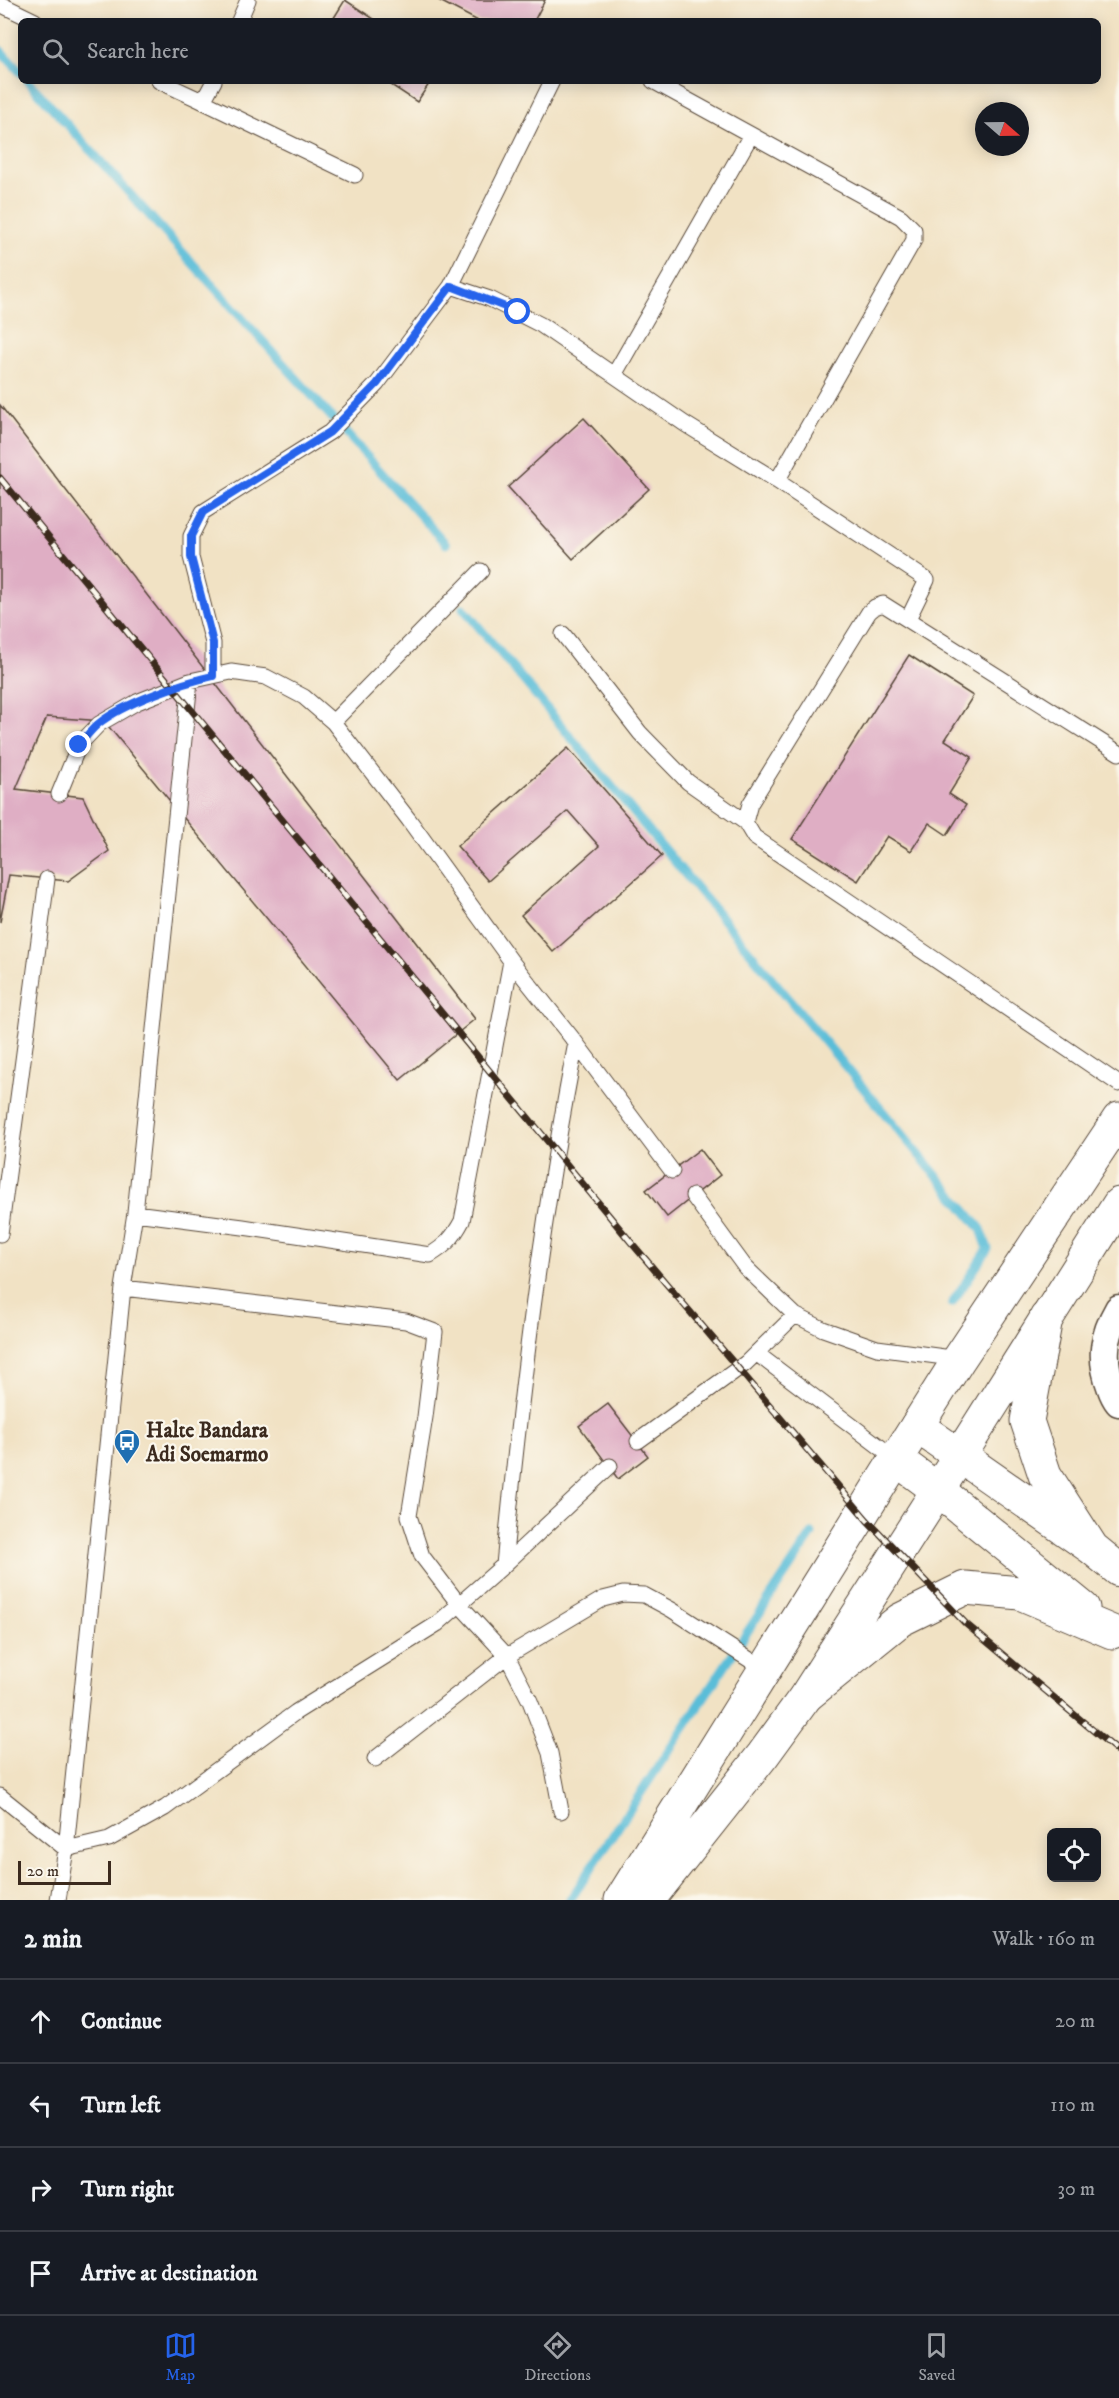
<!DOCTYPE html>
<meta charset="utf-8">
<style>
body{margin:0;font-family:"IM FELL DW Pica",serif;background:#20242c;color:#f1f3f6}
.controls{position:absolute;right:18px;bottom:18px;display:grid;overflow:hidden;border-radius:9px;box-shadow:0 3px 15px #0003}
.controls button{width:54px;height:54px;display:grid;place-items:center;padding:0;border:0;border-bottom:2px solid #363941;background:#171b24;color:#f1f3f6;font:30px sans-serif}
.compass{position:absolute;left:975px;top:102px;width:54px;height:54px;border-radius:50%;background:#171b24;box-shadow:0 3px 15px #0003;rotate:110deg}
.scale{position:absolute;left:18px;bottom:15px;width:93px;box-sizing:border-box;padding-left:6px;border:3px solid #3b2a1e;border-top:0;font-size:16px;line-height:21px;white-space:nowrap;color:#3b2a1e;-webkit-text-stroke:4px #fbf7ec;paint-order:stroke}
.stop{position:absolute;width:18px;height:18px;margin:-14px;border:4px solid #2563eb;border-radius:50%;background:#fff}
.stop.end{background:#2563eb;border-color:#fff;box-shadow:0 2px 6px #0008}
.list{margin:0;padding:0;list-style:none}
h2{display:flex;justify-content:space-between;align-items:center;height:78px;margin:0;padding:0 24px;font-size:26px}
h2 small{font-size:20px;font-weight:400;color:#9ea1a6}
.list li{display:grid;grid-template-columns:39px 1fr auto;gap:18px;align-items:center;box-sizing:border-box;height:84px;padding:0 24px;border-top:2px solid #363941}
.list b{display:block;font-size:22px;white-space:nowrap}
.list em{font-size:20px;font-style:normal;color:#9ea1a6}
.icon{flex:none;width:33px;height:33px;fill:none;stroke:currentColor;stroke-width:2;stroke-linecap:round;stroke-linejoin:round}
.map{position:relative;flex:none;width:1119px;height:1900px;overflow:hidden}
.search{position:absolute;background:#171b24;box-shadow:0 3px 15px #0003;left:18px;right:18px;top:18px;height:66px;display:flex;align-items:center;gap:15px;box-sizing:border-box;padding:0 21px;border-radius:9px;color:#9ea1a6;font-size:22px}
.sheet{height:414px;background:#171b24}
nav{display:flex;justify-content:space-around;align-items:center;box-sizing:border-box;height:84px;border-top:2px solid #363941;background:#171b24;font-size:16px;color:#9ea1a6}
nav a{display:grid;justify-items:center;gap:3px}
nav .on{color:#2563eb}
.map>svg:first-child{display:block}
.lines{fill:none;stroke-linecap:round;stroke-linejoin:round}
.stream{stroke:#5abdd8;stroke-width:9}
.building{fill:#dfaec4}
.service-casing{stroke:#564637;stroke-width:17}
.minor-casing{stroke:#564637;stroke-width:31}
.tertiary-casing{stroke:#564637;stroke-width:35}
.trunk-casing{stroke:#564637;stroke-width:35}
.motorway-casing{stroke:#564637;stroke-width:35}
.service{stroke:#fff;stroke-width:15}
.minor{stroke:#fff;stroke-width:28}
.tertiary{stroke:#fff;stroke-width:33}
.trunk{stroke:#fff;stroke-width:33}
.motorway{stroke:#fff;stroke-width:33}
.rail-casing{stroke:#3b2a1e;stroke-width:7}
.rail{stroke:#fbf7ec;stroke-width:4.5;stroke-dasharray:14;stroke-linecap:butt}
.route{stroke:#2563eb;stroke-width:8}
.labels{text-anchor:middle;stroke-width:4.5;stroke-linejoin:round;paint-order:stroke}
.poi-label{font-size:21px;font-weight:bold;fill:#3b2a1e;stroke:#fbf7ec;text-anchor:start}
</style>
<div class="map">
<svg width="1119" height="1900" viewBox="0 0 1119 1900">
<rect width="100%" height="100%" fill="#fbf7ec"/>
<filter id="ink" filterUnits="userSpaceOnUse"><feTurbulence type="fractalNoise" baseFrequency=".0167" numOctaves="2"/><feDisplacementMap in="SourceGraphic" scale="12" xChannelSelector="R" yChannelSelector="G"/><feConvolveMatrix kernelMatrix="1 2 1 2 8 2 1 2 1" color-interpolation-filters="sRGB"/></filter>
<filter id="wash" filterUnits="userSpaceOnUse"><feTurbulence type="fractalNoise" baseFrequency=".008" numOctaves="4" result="noise"/><feDisplacementMap in="SourceGraphic" scale="24" xChannelSelector="R" yChannelSelector="G"/><feGaussianBlur stdDeviation="1.35" result="paint"/><feColorMatrix in="noise" values="0 0 0 0 0 0 0 0 0 0 0 0 0 0 0 0 0 1.4 0 .05"/><feComposite in="paint" operator="in"/></filter>
<g filter="url(#wash)">
<rect width="100%" height="100%" fill="#f1e2c4"/>
<g class="lines">
<path class="stream" d="M 0,50 L 21,73
M 28,81 L 446,544
M 463,608 L 981,1229 L 988,1249 L 952,1303
M 570,1900 L 812,1534"/>
</g>
<g id="blocks">
<path class="building" d="M 345,0 L 377,21 L 332,21 Z
M 438,0 L 545,0 L 534,21 L 478,21 Z
M 385,81 L 431,81 L 417,102 Z
M 0,405 L 475,1019 L 400,1080 L 104,721 L 47,717 L 16,789 L 83,797 L 109,851 L 68,881 L 9,875 L 0,922 Z
M 584,418 L 649,489 L 573,559 L 508,487 Z
M 909,655 L 973,696 L 945,740 L 972,757 L 949,794 L 966,805 L 947,835 L 929,823 L 911,851 L 887,836 L 858,881 L 792,839 Z
M 568,748 L 662,856 L 553,952 L 521,915 L 599,846 L 568,811 L 488,881 L 457,846 Z
M 700,1149 L 720,1175 L 667,1217 L 646,1190 Z
M 608,1404 L 648,1456 L 618,1479 L 579,1426 Z"/>
</g>
</g>
<g filter="url(#ink)">
<use href="#blocks" fill-opacity="0" stroke="#564637" stroke-width="1.5"/>
<g class="lines">
<g class="service-casing">
<path id="service" d="M 0,4 L 35,21
M 239,21 L 248,0
M 159,81 L 200,100 L 207,94 L 214,81
M 653,81 L 901,217 L 914,230 L 914,240 L 777,481
M 200,100 L 355,175
M 451,286 L 552,81
M 614,375 L 751,135
M 563,634 L 640,733 L 688,782 L 745,822
M 213,676 L 213,643 L 191,557 L 191,536 L 203,512 L 330,432 L 377,384 L 451,286 L 490,299 L 541,325 L 685,424 L 777,481 L 927,580 L 908,619
M 333,722 L 481,571
M 1119,753 L 883,604 L 875,607 L 869,612 L 750,804 L 745,822 L 754,837 L 1119,1084
M 59,794 L 79,745 L 99,724 L 137,702 L 190,681 L 231,672 L 266,677 L 304,697 L 333,722 L 409,820 L 511,961 L 576,1043 L 672,1171
M 693,1196 L 745,1267 L 795,1315 L 823,1329 L 877,1348 L 959,1359
M 135,1213 L 243,1227 L 430,1255 C 445,1246 453,1238 462,1221 L 511,961
M 0,1234 L 47,879
M 123,1288 L 406,1321 L 435,1332 L 425,1417 L 409,1516 L 422,1556 L 458,1603 L 507,1656 L 530,1701 L 550,1753 L 561,1811
M 756,1353 L 896,1459
M 638,1441 L 746,1363 L 795,1315
M 504,1565 C 521,1389 542,1216 576,1043
M 375,1759 L 507,1656 L 603,1599 L 623,1594 L 644,1595 L 672,1610 L 764,1669
M 0,1796 L 66,1849
M 66,1849 L 109,1839 L 165,1808 L 296,1712 L 437,1624 L 504,1565 L 610,1466
M 58,1900 L 66,1849 L 123,1288 L 135,1213 L 190,681"/>
</g>
<g class="minor-casing">
<path id="minor" d="M 1119,1309 C 1104,1335 1100,1357 1111,1386 C 1113,1392 1115,1397 1119,1402"/>
</g>
<g class="tertiary-casing">
<path id="tertiary" d="M 621,1900 L 896,1459
M 648,1900 L 763,1755 L 806,1696 L 938,1490"/>
</g>
<g class="trunk-casing">
<path id="trunk" d="M 896,1459 L 959,1359 L 1119,1119
M 938,1490 L 1119,1204"/>
</g>
<g class="motorway-casing">
<path id="motorway" d="M 1046,1318 L 1027,1421 L 1045,1475 L 1092,1548
M 917,1426 L 1092,1548 L 1119,1570
M 896,1459 L 938,1490 L 1083,1608
M 806,1696 L 900,1620 L 965,1588 L 1020,1593 L 1112,1632"/>
</g>
<use href="#service" class="service"/>
<use href="#minor" class="minor"/>
<use href="#tertiary" class="tertiary"/>
<use href="#trunk" class="trunk"/>
<use href="#motorway" class="motorway"/>
<g class="rail-casing">
<path id="rail" d="M 0,478 L 630,1241 L 867,1520 L 966,1624 L 1119,1752"/>
</g>
<use href="#rail" class="rail"/>
</g>
</g>
<g class="lines" filter="url(#ink)">
<path class="route" d="M 79,745 C 85,738 91,730 98,724 C 124,703 181,683 213,676 L 213,643 L 191,557 L 191,536 L 203,512 L 330,432 L 377,384 L 451,286 L 518,312"/>
</g>
<defs>
<g id="bus-pin" transform="scale(1.35)"><path d="M0 17L-7.5 6A9.5 9.5 0 1 1 7.5 6Z" fill="#1f6fb2" stroke="#fbf7ec"/><path d="M-5-6H5V4H4V6H2V4H-2V6H-4V4H-5ZM-3.5-4V0h7V-4ZM-3.5 1.2v1.5H-2V1.2ZM2 1.2v1.5H3.5V1.2Z" fill="#fff"/></g>
</defs>
<g fill-rule="evenodd">
<use href="#bus-pin" x="127" y="1442"/>
</g>
<g class="labels">
<g class="poi-label">
<text x="146" y="1437">Halte Bandara<tspan x="146" dy="24">Adi Soemarmo</tspan></text>
</g>
</g>
</svg>
<div class="controls">
<button><svg class="icon" aria-label="locate" viewBox="0 0 24 24"><circle cx="12" cy="12" r="6"/><path d="M12 2v4M12 18v4M2 12h4M18 12h4"/></svg></button>
</div>
<svg class="compass" viewBox="-18 -18 36 36"><path d="M0-13l5 13h-10z" fill="#e53935"/><path d="M0 13l5-13h-10z" fill="#9ea1a6"/></svg>
<div class="scale">20 m</div>
<div class="stop" style="left:518px;top:312px"></div>
<div class="stop end" style="left:79px;top:745px"></div>
<div class="search"><svg class="icon" aria-label="search" viewBox="0 0 24 24"><circle cx="10" cy="10" r="6"/><path d="M15 15l6 6"/></svg>Search here</div>
</div>
<section class="sheet">
<h2>2 min<small>Walk · 160 m</small></h2>
<ul class="list">
<li><svg class="icon" aria-label="ahead" viewBox="0 0 24 24"><path d="M12 20V5M6 11l6-6 6 6"/></svg><div><b>Continue</b></div><em>20 m</em></li>
<li><svg class="icon" aria-label="left" viewBox="0 0 24 24"><path d="M17 20v-9H6M10 6l-5 5 5 5"/></svg><div><b>Turn left</b></div><em>110 m</em></li>
<li><svg class="icon" aria-label="right" viewBox="0 0 24 24"><path d="M7 20v-9h11M14 6l5 5-5 5"/></svg><div><b>Turn right</b></div><em>30 m</em></li>
<li><svg class="icon" aria-label="arrive" viewBox="0 0 24 24"><path d="M6 21V4h12l-3 4 3 4H6"/></svg><div><b>Arrive at destination</b></div></li>
</ul>
</section>
<nav>
<a class="on"><svg class="icon" aria-label="map" viewBox="0 0 24 24"><path d="M3 6l6-2 6 2 6-2v14l-6 2-6-2-6 2zM9 4v14M15 6v14"/></svg>Map</a>
<a><svg class="icon" aria-label="directions" viewBox="0 0 24 24"><path d="M12 3l9 9-9 9-9-9zM9 14v-3h6M13 9l2 2-2 2"/></svg>Directions</a>
<a><svg class="icon" aria-label="saved" viewBox="0 0 24 24"><path d="M7 4h10v16l-5-4-5 4z"/></svg>Saved</a>
</nav>
